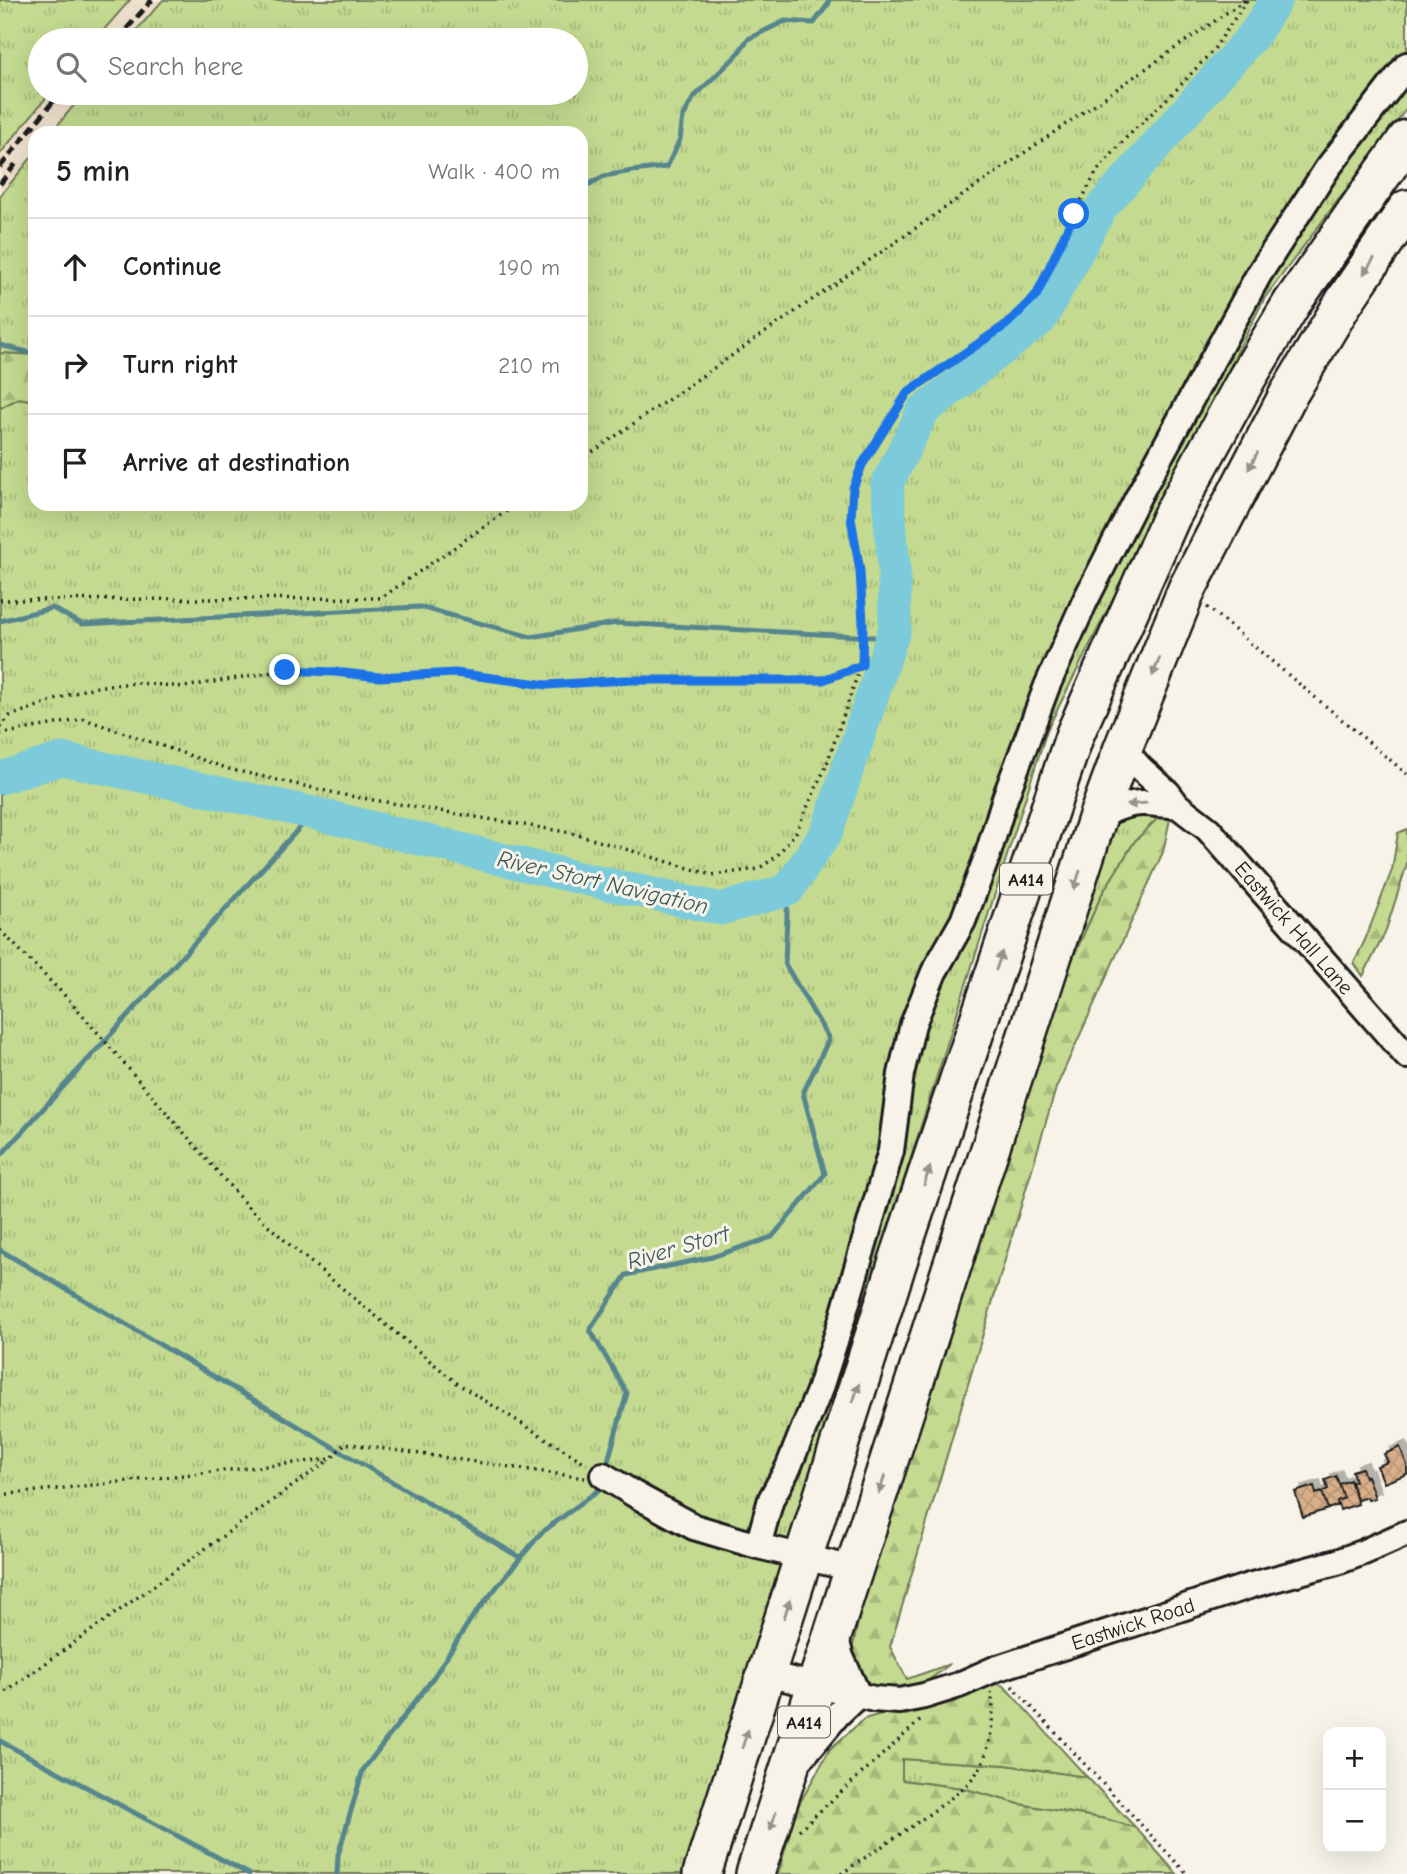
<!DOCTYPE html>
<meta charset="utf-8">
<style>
body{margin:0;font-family:"Comic Neue",sans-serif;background:#f6f6f6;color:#202124}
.controls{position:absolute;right:21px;bottom:21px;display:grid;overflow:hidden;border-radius:14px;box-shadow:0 7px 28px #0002}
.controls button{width:63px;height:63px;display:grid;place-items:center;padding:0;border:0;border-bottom:2px solid #e0e0e0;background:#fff;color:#202124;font:35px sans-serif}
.stop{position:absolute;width:21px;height:21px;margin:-16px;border:5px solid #1a73e8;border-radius:50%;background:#fff}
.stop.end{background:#1a73e8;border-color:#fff;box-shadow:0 2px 7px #0008}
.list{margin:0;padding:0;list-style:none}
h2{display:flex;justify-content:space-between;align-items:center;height:91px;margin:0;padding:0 28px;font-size:30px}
h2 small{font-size:23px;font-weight:400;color:#757577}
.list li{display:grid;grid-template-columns:46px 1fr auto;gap:21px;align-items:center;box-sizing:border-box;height:98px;padding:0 28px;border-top:2px solid #e0e0e0}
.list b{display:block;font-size:26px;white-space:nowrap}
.list em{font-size:23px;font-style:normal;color:#757577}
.icon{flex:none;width:38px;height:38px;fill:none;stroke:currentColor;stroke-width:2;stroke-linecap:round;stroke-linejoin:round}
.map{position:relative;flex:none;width:1407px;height:1874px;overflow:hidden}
.search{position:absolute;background:#fff;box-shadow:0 7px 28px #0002;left:28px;top:28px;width:560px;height:77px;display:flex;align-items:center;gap:18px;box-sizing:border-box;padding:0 24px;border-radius:38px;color:#757577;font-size:26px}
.panel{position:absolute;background:#fff;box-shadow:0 7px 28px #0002;left:28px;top:126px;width:560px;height:385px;border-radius:21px}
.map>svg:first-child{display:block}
.built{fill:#eedfcc}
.grass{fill:url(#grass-tufts);stroke:#707b56;stroke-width:2}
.forest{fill:url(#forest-firs);stroke:#707b56;stroke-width:2}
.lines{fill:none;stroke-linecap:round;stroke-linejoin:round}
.stream{stroke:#56858e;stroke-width:5}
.river{stroke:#7dcbda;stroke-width:33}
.building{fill:url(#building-cross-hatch);stroke:#1c1c1c;stroke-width:2;filter:url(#shadow)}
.minor-casing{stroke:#1c1c1c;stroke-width:30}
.highway-casing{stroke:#1c1c1c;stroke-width:42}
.path{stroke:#1c1c1c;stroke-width:3.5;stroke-dasharray:2 5;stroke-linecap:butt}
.minor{stroke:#f7f3e8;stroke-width:24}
.highway{stroke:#f7f3e8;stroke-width:37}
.rail{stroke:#1c1c1c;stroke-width:5;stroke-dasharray:10 5;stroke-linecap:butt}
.oneway{fill:#94928c}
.route{stroke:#1a73e8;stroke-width:9}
.labels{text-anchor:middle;stroke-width:6;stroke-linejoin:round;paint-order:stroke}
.shield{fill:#f7f3e8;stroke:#5e5c59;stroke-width:2}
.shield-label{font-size:19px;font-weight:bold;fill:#1c1c1c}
.street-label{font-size:21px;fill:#1c1c1c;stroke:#f7f3e8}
.water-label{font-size:23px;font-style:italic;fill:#3e595e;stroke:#f7f3e8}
</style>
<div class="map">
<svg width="1407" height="1874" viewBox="0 0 1407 1874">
<defs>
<pattern id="grass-tufts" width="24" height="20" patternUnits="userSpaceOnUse" patternTransform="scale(1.75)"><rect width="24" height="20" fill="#c3da90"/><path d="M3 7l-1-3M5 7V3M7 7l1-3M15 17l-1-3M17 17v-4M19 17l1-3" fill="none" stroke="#a7ba7c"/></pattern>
<pattern id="forest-firs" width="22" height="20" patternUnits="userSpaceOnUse" patternTransform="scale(1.75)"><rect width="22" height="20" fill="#c3da90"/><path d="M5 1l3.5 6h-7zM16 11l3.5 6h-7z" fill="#a7ba7c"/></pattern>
<pattern id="building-cross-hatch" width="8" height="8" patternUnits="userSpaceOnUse" patternTransform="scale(1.75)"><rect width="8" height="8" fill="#d8af89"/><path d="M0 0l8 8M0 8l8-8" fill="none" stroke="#b99676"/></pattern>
<filter id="shadow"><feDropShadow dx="6" dy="-6" stdDeviation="0" flood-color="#0004"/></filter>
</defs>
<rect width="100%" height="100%" fill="#f7f3e8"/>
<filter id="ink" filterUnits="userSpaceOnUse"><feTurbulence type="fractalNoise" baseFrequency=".0143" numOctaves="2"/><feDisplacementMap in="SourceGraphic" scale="14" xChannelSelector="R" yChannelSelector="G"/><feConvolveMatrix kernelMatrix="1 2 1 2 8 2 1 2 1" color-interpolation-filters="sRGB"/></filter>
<g filter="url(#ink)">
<path class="built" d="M 130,0 L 163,0 L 128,40 L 95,40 Z
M 50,93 L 84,93 L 51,133 L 35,133 L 35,153 L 0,196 L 0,154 Z"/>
<path class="grass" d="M 0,0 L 130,0 L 95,40 L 40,40 L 40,93 L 50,93 L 0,154 Z
M 163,0 L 1407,0 L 1407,108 L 1264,299 L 1047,730 L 683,1874 L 0,1874 L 0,408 L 19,398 L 35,401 L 35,504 L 581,504 L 581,133 L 51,133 L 84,93 L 576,93 L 576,40 L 128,40 Z
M 35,153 L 35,355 L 0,353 L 0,196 Z
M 1165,811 L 1135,841 L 1102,894 L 1034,1044 L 1110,825 L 1133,815 Z
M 902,1759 L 1006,1765 L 1087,1777 L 1136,1828 L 1106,1819 L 1019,1804 L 962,1788 L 902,1780 Z"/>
<path class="forest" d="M 0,353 L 35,355 L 35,401 L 19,398 L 0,408 Z
M 1165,811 L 1171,814 L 1163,852 L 1056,1088 L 890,1647 L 907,1679 L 950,1664 L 917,1689 L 877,1689 L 858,1674 L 851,1655 L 868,1576 L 1034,1044 L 1102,894 L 1135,841 Z
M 1407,829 L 1407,864 L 1385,933 L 1363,976 L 1354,963 L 1365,940 L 1392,870 L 1398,833 Z
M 992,1683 L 1004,1686 L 1087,1777 L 1006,1765 L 902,1759 L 902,1780 L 962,1788 L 1019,1804 L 1106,1819 L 1136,1828 L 1177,1874 L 778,1874 L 797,1808 L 830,1749 L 864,1719 L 888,1712 L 906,1715 L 957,1701 Z"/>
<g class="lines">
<path class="stream" d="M 581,189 L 604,176 L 632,171 L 667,167 L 680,139 L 683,117 L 694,97 L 736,56 L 748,39 L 785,21 L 814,23 L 829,3 L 828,0
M 0,345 L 35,354
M 0,621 L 52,608 L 82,624 L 420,607 L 531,637 L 616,623 L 892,638
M 0,1156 L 313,813
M 0,1250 L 521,1558
M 606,1468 L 627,1393 L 590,1330 L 626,1275 L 712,1257 L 772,1237 L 825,1174 L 803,1093 L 829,1039 L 785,964 L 788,890
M 0,1741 L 249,1874
M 337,1874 L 338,1855 L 363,1770 L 431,1681 L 473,1616 L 541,1533 L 600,1489 L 601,1484"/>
<path class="river" d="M 0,778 L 62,759 L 313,813 L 571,876 L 721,909 L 788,890 L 827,831 L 895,628 L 894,568 L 887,484 L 923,411 L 1041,319 L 1101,208 L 1256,32 L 1276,0"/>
</g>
<path class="building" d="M 1400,1447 L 1407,1465 L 1407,1474 L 1384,1483 L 1377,1466 L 1388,1462 L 1384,1454 Z
M 1362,1468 L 1365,1477 L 1367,1476 L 1375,1498 L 1368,1500 L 1367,1497 L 1357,1500 L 1351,1482 L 1355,1481 L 1352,1471 Z
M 1336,1476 L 1344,1498 L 1337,1501 L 1338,1505 L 1328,1509 L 1322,1492 L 1328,1489 L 1325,1480 Z
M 1350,1480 L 1358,1504 L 1340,1510 L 1337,1501 L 1344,1498 L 1339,1484 Z
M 1314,1486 L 1316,1494 L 1322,1492 L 1328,1509 L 1303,1517 L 1295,1492 Z"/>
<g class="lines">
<g class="minor-casing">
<path id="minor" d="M 1123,748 L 1140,768 L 1168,793 L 1177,805 L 1208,829 L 1407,1056
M 1098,816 C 1112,810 1127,803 1143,803 C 1155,803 1165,806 1177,805
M 603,1475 L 634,1494 L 694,1527 L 758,1546 L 854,1569
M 758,1546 L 771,1499 L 788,1468 L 819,1391 L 843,1316 L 891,1151 L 901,1074 L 913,1024 L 934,972 L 963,921 L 987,857 L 1005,798 L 1047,686 L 1085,601 L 1139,495 L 1259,274 L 1327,169 L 1407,65
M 766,1674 L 874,1699 L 899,1701 L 924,1696 L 959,1685 L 995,1669 L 1252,1585 L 1337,1562 L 1364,1552 L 1407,1533
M 799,1761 L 838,1714 L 858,1695 L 841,1657 L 834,1632"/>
</g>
<g class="highway-casing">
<path id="highway" d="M 702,1874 L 899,1258 L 1075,734 L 1171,517 L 1247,378 L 1292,303 L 1407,139
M 755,1874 L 1098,816 L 1123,748 L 1187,589 L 1288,395 L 1344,302 L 1407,209"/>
</g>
<path class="path" d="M 581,460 L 1245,0
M 0,600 L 381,598 L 517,504
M 1207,607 L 1407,774
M 0,727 L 10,716 L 86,689 L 109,685 L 139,683 L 184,687 L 285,670 L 335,672 L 379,677 L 455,673 L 547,685 L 624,680 L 823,680 L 861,665
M 0,734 L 84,719 L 229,769 L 344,795 L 572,833 L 712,875 L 758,869 L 776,857 L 796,832 L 826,766 L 861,665 L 863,623 L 860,571 L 851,518 L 853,488 L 862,465 L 908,392 L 1007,324 L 1036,294 L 1074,214 L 1097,171 L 1126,138 L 1177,89 L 1214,49 L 1247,0
M 0,930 L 72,1003 L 247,1206 L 291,1246 L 458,1384 L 587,1464
M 0,1495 L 331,1459 L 345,1443 L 585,1478
M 1012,1686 L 1187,1874
M 0,1696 L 329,1460
M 799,1830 L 923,1718
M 841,1874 C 867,1856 895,1838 921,1820 C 941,1805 964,1791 978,1771 C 990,1753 996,1713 991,1692"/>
<use href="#minor" class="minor"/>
<use href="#highway" class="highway"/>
<path class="rail" d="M 117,40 L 152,0
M 0,167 L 60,93
M 0,184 L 18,161"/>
</g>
<defs><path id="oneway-solid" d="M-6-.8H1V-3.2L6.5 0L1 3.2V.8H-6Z" transform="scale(1.75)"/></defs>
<g class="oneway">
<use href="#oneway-solid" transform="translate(1369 266) rotate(124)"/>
<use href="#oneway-solid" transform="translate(1253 461) rotate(118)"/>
<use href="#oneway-solid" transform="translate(1156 667) rotate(112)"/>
<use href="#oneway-solid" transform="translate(1137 804) rotate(174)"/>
<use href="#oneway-solid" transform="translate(1077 880) rotate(108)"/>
<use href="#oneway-solid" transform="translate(999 961) rotate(-71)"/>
<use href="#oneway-solid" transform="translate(927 1176) rotate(-71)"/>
<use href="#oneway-solid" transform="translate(856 1393) rotate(-72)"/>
<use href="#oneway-solid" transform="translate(882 1484) rotate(108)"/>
<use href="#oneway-solid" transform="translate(787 1609) rotate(-72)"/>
<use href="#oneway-solid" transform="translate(745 1739) rotate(-72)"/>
<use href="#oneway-solid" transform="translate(773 1821) rotate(108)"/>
</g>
</g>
<g class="lines" filter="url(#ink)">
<path class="route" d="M 285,670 L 335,672 L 379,677 L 455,673 L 547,685 L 624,680 L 823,680 L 862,665 L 863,623 L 860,571 L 851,518 L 853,488 L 862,465 L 908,392 L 1007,324 L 1037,294 L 1074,214"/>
</g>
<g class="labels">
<g class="shield">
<rect x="1000" y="863.5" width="52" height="31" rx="5"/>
<rect x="778" y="1706.5" width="52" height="31" rx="5"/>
</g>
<g class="shield-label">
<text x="1026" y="886">A414</text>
<text x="804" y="1729">A414</text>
</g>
<g class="street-label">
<text transform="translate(1294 928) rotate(49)" y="7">Eastwick Hall Lane</text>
<text transform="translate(1133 1624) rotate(-18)" y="7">Eastwick Road</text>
</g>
<g class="water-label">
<text transform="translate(603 882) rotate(13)" y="8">River Stort Navigation</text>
<text transform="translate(678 1247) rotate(-16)" y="8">River Stort</text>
</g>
</g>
</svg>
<div class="controls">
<button>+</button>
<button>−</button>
</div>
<div class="stop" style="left:1074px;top:214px"></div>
<div class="stop end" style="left:285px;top:670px"></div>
<div class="search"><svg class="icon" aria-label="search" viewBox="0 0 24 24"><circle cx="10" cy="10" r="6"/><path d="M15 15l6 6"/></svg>Search here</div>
<section class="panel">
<h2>5 min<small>Walk · 400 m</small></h2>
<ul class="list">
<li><svg class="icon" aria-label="ahead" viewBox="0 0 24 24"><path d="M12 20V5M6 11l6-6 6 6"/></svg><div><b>Continue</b></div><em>190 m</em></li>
<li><svg class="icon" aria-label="right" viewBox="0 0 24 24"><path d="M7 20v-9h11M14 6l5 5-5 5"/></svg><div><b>Turn right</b></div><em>210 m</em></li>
<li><svg class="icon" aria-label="arrive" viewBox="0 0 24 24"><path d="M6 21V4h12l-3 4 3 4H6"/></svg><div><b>Arrive at destination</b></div></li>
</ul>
</section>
</div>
